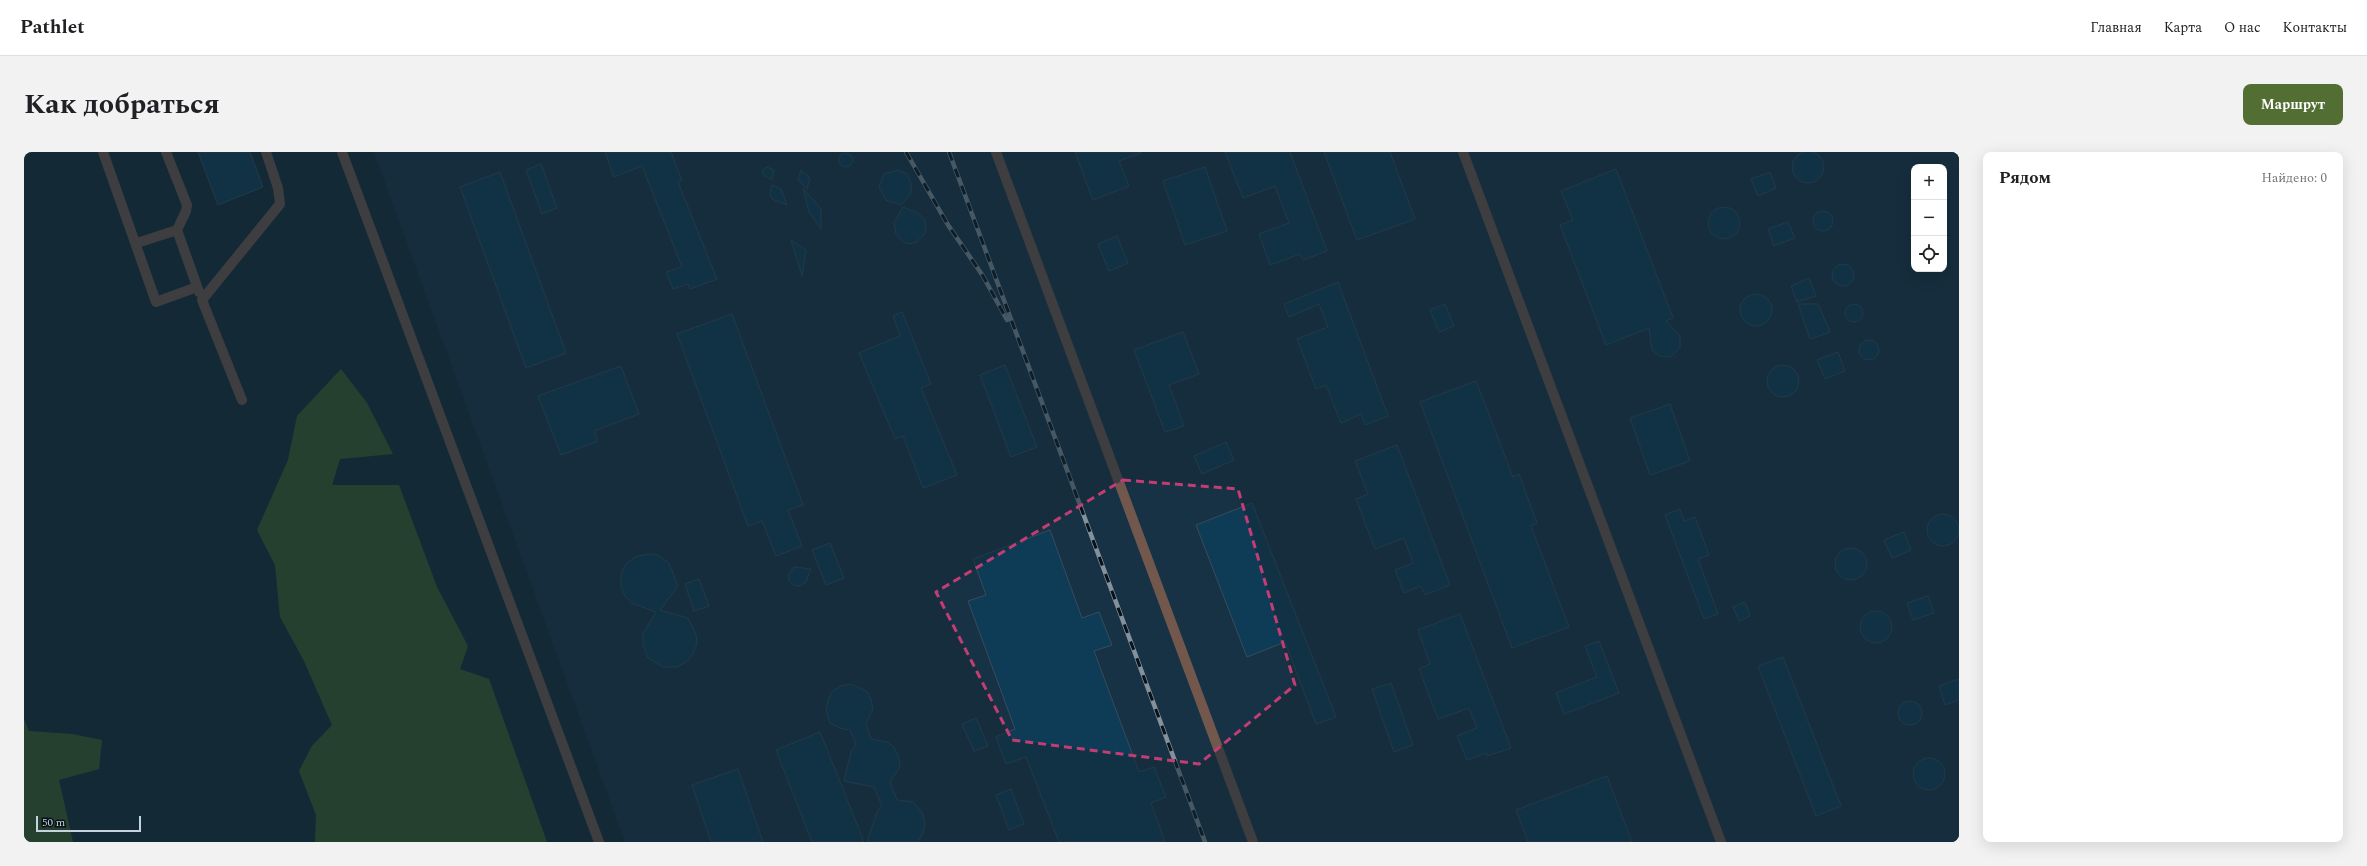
<!DOCTYPE html>
<html lang="ru">
<meta charset="utf-8">
<style>
body{margin:0;font-family:Spectral,serif;background:#f2f2f2;color:#202124}
.controls{position:absolute;right:12px;top:12px;display:grid;overflow:hidden;border-radius:8px;box-shadow:0 4px 16px #0002}
.controls button{width:36px;height:36px;display:grid;place-items:center;padding:0;border:0;border-bottom:1px solid #e0e0e0;background:#fff;color:#202124;font:20px sans-serif}
.scale{position:absolute;left:12px;bottom:10px;width:105px;box-sizing:border-box;padding-left:4px;border:2px solid #c7d3dc;border-top:0;font-size:11px;line-height:14px;white-space:nowrap;color:#c7d3dc;-webkit-text-stroke:3px #081117;paint-order:stroke}
.list{margin:0;padding:0;list-style:none}
h2{display:flex;justify-content:space-between;align-items:center;height:52px;margin:0;padding:0 16px;font-size:17px}
h2 small{font-size:13px;font-weight:400;color:#757577}
.icon{flex:none;width:22px;height:22px;fill:none;stroke:currentColor;stroke-width:2;stroke-linecap:round;stroke-linejoin:round}
.map{position:relative;flex:none;width:1935px;height:690px;overflow:hidden;border-radius:8px}
header{display:flex;align-items:center;gap:24px;box-sizing:border-box;height:56px;padding:0 20px;background:#fff;border-bottom:1px solid #e0e0e0}
header strong{font-size:19px}
nav{display:flex;gap:22px;margin-inline-start:auto;font-size:14px}
.intro{display:flex;align-items:center;justify-content:space-between;box-sizing:border-box;height:96px;padding:0 24px}
h1{margin:0;font-size:28px}
.button{padding:10px 18px;border-radius:8px;background:#526e32;color:#fff;font-size:14px;font-weight:700}
main{display:flex;gap:24px;padding:0 24px}
aside{flex:1;background:#fff;border-radius:8px;box-shadow:0 4px 16px #0002}
.map>svg:first-child{display:block}
.built{fill:#183245;fill-rule:evenodd}
.forest{fill:#3d5c29}
.building{fill:#0e3b56;stroke:#374c5c}
.lines{fill:none;stroke-linecap:round;stroke-linejoin:round}
.minor{stroke:#71574c;stroke-width:10}
.rail-casing{stroke:#82919c;stroke-width:4.5}
.rail{stroke:#081117;stroke-width:3;stroke-dasharray:9;stroke-linecap:butt}
.marked{fill:none;stroke:#c33d75;stroke-width:3;stroke-dasharray:8 5;stroke-linejoin:round}
</style>
<header>
<strong>Pathlet</strong>
<nav><a>Главная</a><a>Карта</a><a>О нас</a><a>Контакты</a></nav>
</header>
<div class="intro"><h1>Как добраться</h1><a class="button">Маршрут</a></div>
<main>
<div class="map">
<svg width="1935" height="690" viewBox="0 0 1935 690">
<rect width="100%" height="100%" fill="#142937"/>
<path class="built" d="M 350,0 L 1935,0 L 1935,690 L 601,690 ZM 1890,15 L 1920,15 L 1920,117 L 1890,117 Z"/>
<path class="forest" d="M 317,217 L 343,251 L 369,302 L 316,307 L 308,333 L 375,333 L 413,435 L 444,494 L 436,517 L 465,527 L 523,690 L 291,690 L 292,663 L 275,619 L 288,594 L 308,573 L 280,509 L 256,465 L 251,413 L 233,378 L 264,308 L 273,264 Z
M 0,567 L 5,579 L 48,582 L 78,588 L 75,617 L 35,628 L 49,690 L 0,690 Z"/>
<path class="building" d="M1768 15a16 16 0 1 1 32 0a16 16 0 1 1-32 0Z
M 174,0 L 226,0 L 239,35 L 194,53 Z
M 581,0 L 647,0 L 658,29 L 654,30 L 693,127 L 666,137 L 664,132 L 649,137 L 642,120 L 658,115 L 618,14 L 590,25 Z
M 1051,0 L 1117,0 L 1117,1 L 1095,9 L 1105,34 L 1069,48 Z
M 1201,0 L 1266,0 L 1303,99 L 1279,108 L 1276,102 L 1246,113 L 1235,82 L 1265,71 L 1251,34 L 1219,46 Z
M 1300,0 L 1366,0 L 1391,67 L 1333,88 Z
M815 8a7 7 0 1 1 14 0a7 7 0 1 1-14 0Z
M 517,12 L 533,56 L 518,62 L 502,18 Z
M 743,15 L 750,18 L 748,28 L 739,23 L 739,18 Z
M 1181,15 L 1203,79 L 1161,93 L 1139,29 Z
M 1592,17 L 1649,166 L 1642,169 L 1656,184 L 1656,196 L 1646,205 L 1636,204 L 1628,198 L 1625,176 L 1582,193 L 1536,73 L 1549,68 L 1537,39 Z
M 777,18 L 786,26 L 783,37 L 774,28 Z
M 874,18 L 883,22 L 888,33 L 886,43 L 877,53 L 862,48 L 855,35 L 860,22 Z
M 476,20 L 542,201 L 502,216 L 436,35 Z
M 1746,20 L 1752,36 L 1734,44 L 1727,27 Z
M 748,33 L 757,37 L 763,53 L 748,47 L 746,42 Z
M 779,36 L 797,57 L 797,77 L 785,60 Z
M1684 71a16 16 0 1 1 32 0a16 16 0 1 1-32 0Z
M 879,55 L 894,61 L 901,68 L 902,80 L 893,90 L 885,92 L 879,90 L 872,82 L 870,71 Z
M1789 69a10 10 0 1 1 20 0a10 10 0 1 1-20 0Z
M 1764,70 L 1771,86 L 1750,94 L 1744,77 Z
M 1093,84 L 1104,111 L 1085,119 L 1074,92 Z
M 767,88 L 782,98 L 778,124 Z
M1808 123a11 11 0 1 1 22 0a11 11 0 1 1-22 0Z
M 1785,126 L 1792,144 L 1773,150 L 1767,134 Z
M 1314,130 L 1364,264 L 1341,273 L 1337,262 L 1317,271 L 1302,233 L 1292,237 L 1273,187 L 1304,175 L 1295,152 L 1265,165 L 1260,152 Z
M1716 158a16 16 0 1 1 32 0a16 16 0 1 1-32 0Z
M1821 161a9 9 0 1 1 18 0a9 9 0 1 1-18 0Z
M 1421,152 L 1430,174 L 1415,180 L 1406,158 Z
M 1774,152 L 1794,152 L 1806,180 L 1786,187 Z
M 878,160 L 907,232 L 897,236 L 933,323 L 899,336 L 879,284 L 871,287 L 835,201 L 876,184 L 869,164 Z
M 708,162 L 779,353 L 764,358 L 778,394 L 752,404 L 738,369 L 724,374 L 653,182 Z
M 1159,180 L 1175,222 L 1145,233 L 1160,274 L 1141,280 L 1110,198 Z
M1835 198a10 10 0 1 1 20 0a10 10 0 1 1-20 0Z
M 1814,200 L 1821,219 L 1801,227 L 1793,208 Z
M1743 229a16 16 0 1 1 32 0a16 16 0 1 1-32 0Z
M 981,213 L 1013,295 L 987,305 L 956,223 Z
M 597,214 L 615,262 L 570,279 L 574,289 L 537,303 L 514,244 Z
M 1452,229 L 1489,325 L 1495,322 L 1513,371 L 1507,374 L 1545,475 L 1488,496 L 1396,250 Z
M 1646,252 L 1666,309 L 1626,323 L 1606,266 Z
M 1202,290 L 1210,308 L 1178,322 L 1170,304 Z
M 1373,293 L 1426,433 L 1401,443 L 1397,434 L 1380,441 L 1371,418 L 1389,411 L 1380,386 L 1351,397 L 1332,347 L 1344,342 L 1331,309 Z
M 1228,351 L 1312,565 L 1292,572 L 1261,490 L 1223,505 L 1172,373 Z
M 1656,357 L 1660,369 L 1671,365 L 1685,403 L 1674,407 L 1694,462 L 1680,467 L 1641,363 Z
M1903 378a16 16 0 1 1 32 0a16 16 0 1 1-32 0Z
M 1026,378 L 1058,466 L 1075,460 L 1088,493 L 1070,499 L 1115,620 L 1130,615 L 1142,645 L 1127,651 L 1141,690 L 1035,690 L 1002,605 L 982,612 L 972,585 L 991,577 L 944,449 L 962,443 L 949,407 Z
M 1880,380 L 1887,398 L 1868,406 L 1860,388 Z
M 806,391 L 820,426 L 802,433 L 788,398 Z
M1811 412a16 16 0 1 1 32 0a16 16 0 1 1-32 0Z
M 624,402 L 634,403 L 645,411 L 654,434 L 636,458 L 664,466 L 672,482 L 673,492 L 669,502 L 662,510 L 653,515 L 639,515 L 624,506 L 619,493 L 619,482 L 632,460 L 608,451 L 601,444 L 597,434 L 597,422 L 601,413 L 611,405 Z
M 770,415 L 787,417 L 782,430 L 776,434 L 770,433 L 765,429 L 764,423 Z
M 675,427 L 685,454 L 670,459 L 661,432 Z
M 1904,444 L 1910,461 L 1889,468 L 1883,451 Z
M 1721,450 L 1726,464 L 1715,469 L 1709,455 Z
M1836 475a16 16 0 1 1 32 0a16 16 0 1 1-32 0Z
M 1436,462 L 1487,596 L 1463,604 L 1462,601 L 1443,608 L 1433,584 L 1453,576 L 1445,556 L 1414,567 L 1395,517 L 1406,512 L 1394,478 Z
M 1575,489 L 1595,541 L 1540,562 L 1532,541 L 1573,525 L 1561,494 Z
M 1759,505 L 1817,654 L 1792,664 L 1734,514 Z
M 1935,527 L 1935,548 L 1921,553 L 1915,534 Z
M 1367,531 L 1389,593 L 1370,600 L 1348,537 Z
M 827,532 L 842,539 L 847,547 L 849,557 L 842,572 L 847,587 L 863,590 L 870,595 L 875,606 L 876,615 L 866,630 L 873,648 L 889,650 L 898,660 L 901,672 L 899,681 L 894,690 L 843,690 L 853,660 L 858,654 L 850,635 L 820,629 L 827,600 L 832,592 L 826,578 L 816,576 L 806,571 L 802,558 L 805,545 L 809,539 L 817,534 Z
M1874 561a12 12 0 1 1 24 0a12 12 0 1 1-24 0Z
M 952,566 L 964,594 L 950,599 L 938,572 Z
M 796,580 L 815,627 L 840,690 L 788,690 L 752,598 Z
M1889 622a16 16 0 1 1 32 0a16 16 0 1 1-32 0Z
M 714,617 L 739,690 L 687,690 L 668,633 Z
M 1583,624 L 1608,690 L 1504,690 L 1492,658 Z
M 987,637 L 1000,672 L 985,678 L 972,643 Z"/>
<g class="lines">
<path class="minor" d="M 79,0 L 132,150 L 173,135
M 318,0 L 575,690
M 972,0 L 1229,690
M 1439,0 L 1697,690
M 153,78 L 175,140
M 113,91 L 153,78 L 162,59 L 163,53 L 142,0
M 218,248 L 178,148 L 256,52 L 254,36 L 242,0"/>
<g class="rail-casing">
<path id="rail" d="M 882,0 L 924,73 L 959,124 L 983,168
M 925,0 L 1181,690"/>
</g>
<use href="#rail" class="rail"/>
</g>
<path d="M0 0H1935V690H0ZM 1099,328 L 1214,337 L 1271,533 L 1175,612 L 988,588 L 912,440 Z" fill="#142937" fill-opacity=".55" fill-rule="evenodd"/>
<path class="marked" d="M 1099,328 L 1214,337 L 1271,533 L 1175,612 L 988,588 L 912,440 Z"/>
</svg>
<div class="controls">
<button>+</button>
<button>−</button>
<button><svg class="icon" aria-label="locate" viewBox="0 0 24 24"><circle cx="12" cy="12" r="6"/><path d="M12 2v4M12 18v4M2 12h4M18 12h4"/></svg></button>
</div>
<div class="scale">50 m</div>
</div>
<aside>
<h2>Рядом<small>Найдено: 0</small></h2>
<ul class="list">
</ul>
</aside>
</main>
